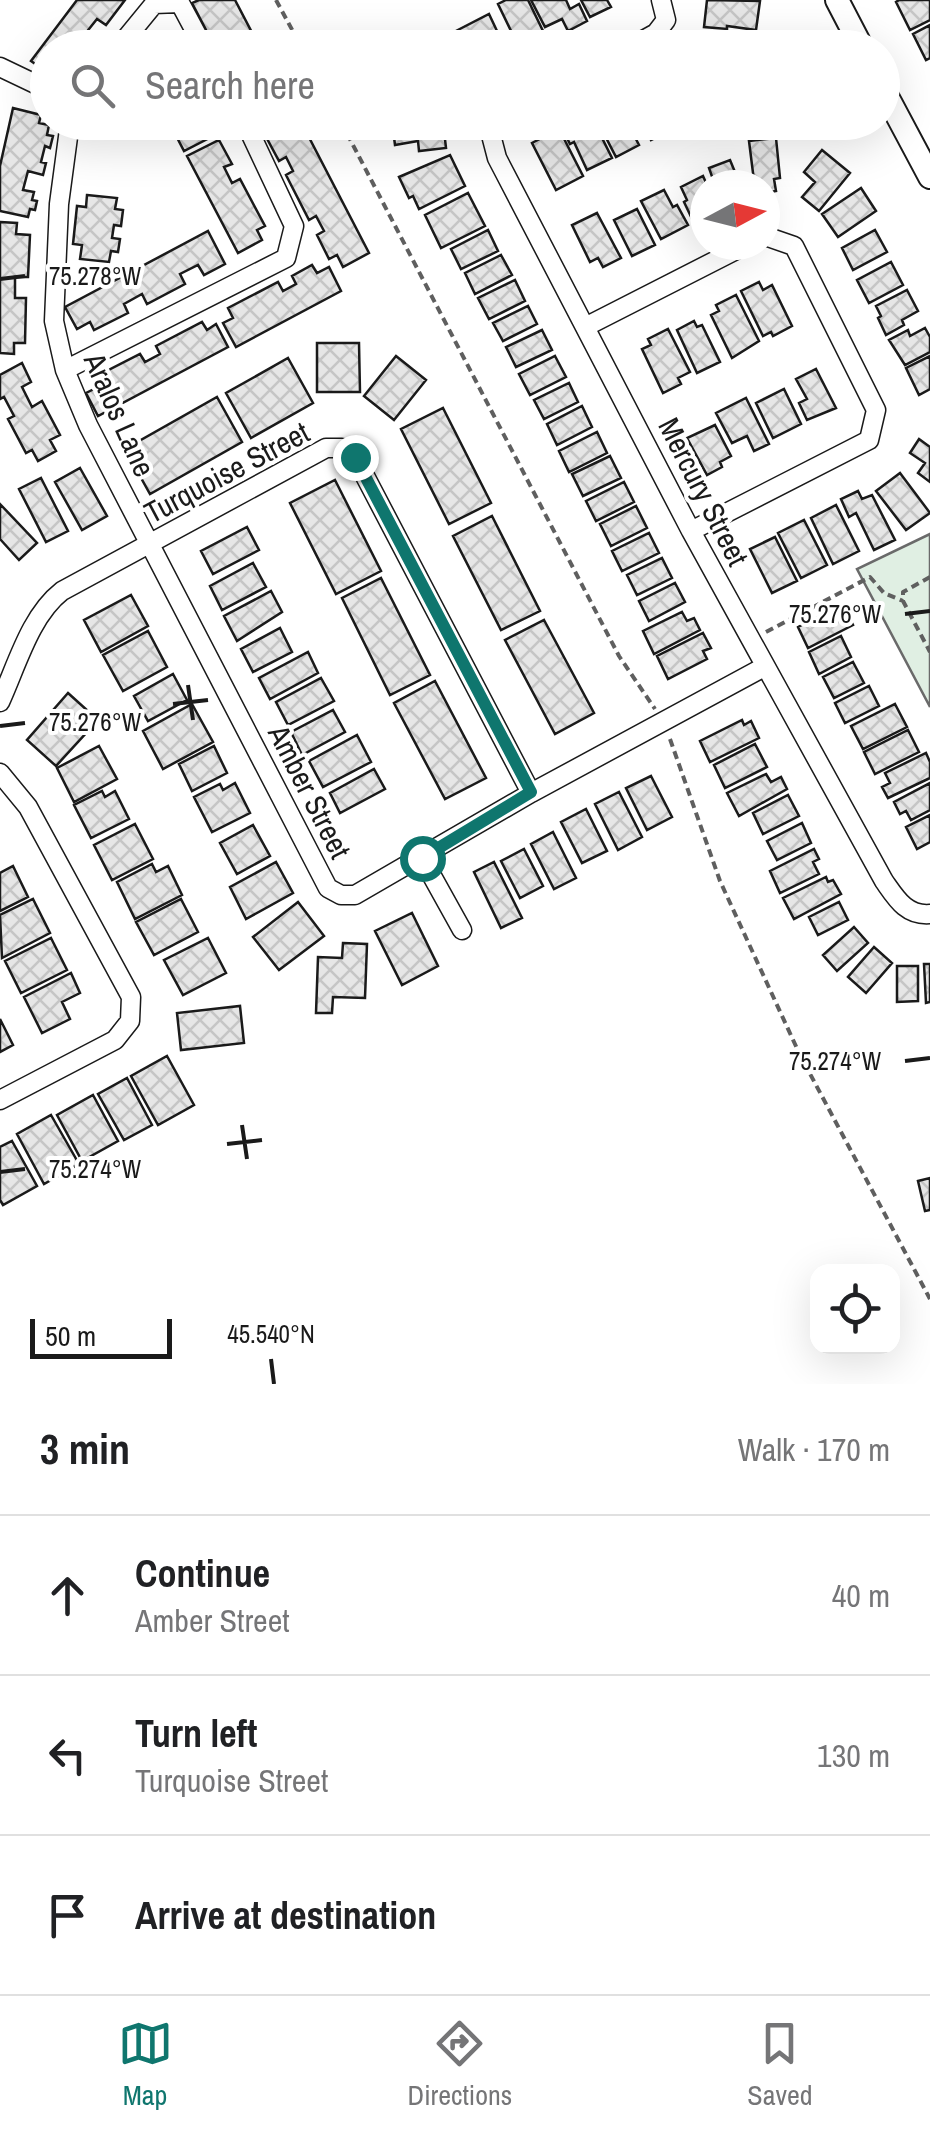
<!DOCTYPE html>
<meta charset="utf-8">
<style>
body{margin:0;font-family:"Archivo Narrow",sans-serif;background:#f2f2f2;color:#202124}
.controls{position:absolute;right:30px;bottom:30px;display:grid;overflow:hidden;border-radius:20px;box-shadow:0 10px 40px #0002}
.controls button{width:90px;height:90px;display:grid;place-items:center;padding:0;border:0;border-bottom:2px solid #e0e0e0;background:#fff;color:#202124;font:50px sans-serif}
.compass{position:absolute;left:690px;top:170px;width:90px;height:90px;border-radius:50%;background:#fff;box-shadow:0 10px 40px #0002;rotate:83deg}
.scale{position:absolute;left:30px;bottom:25px;width:142px;box-sizing:border-box;padding-left:10px;border:5px solid #1a1a1a;border-top:0;font-size:28px;line-height:35px;white-space:nowrap;color:#1a1a1a;-webkit-text-stroke:8px #fff;paint-order:stroke}
.stop{position:absolute;width:30px;height:30px;margin:-22px;border:8px solid #0f766e;border-radius:50%;background:#fff}
.stop.end{background:#0f766e;border-color:#fff;box-shadow:0 2px 10px #0008}
.list{margin:0;padding:0;list-style:none}
h2{display:flex;justify-content:space-between;align-items:center;height:130px;margin:0;padding:0 40px;font-size:42px}
h2 small{font-size:32px;font-weight:400;color:#757577}
.list li{display:grid;grid-template-columns:65px 1fr auto;gap:30px;align-items:center;box-sizing:border-box;height:160px;padding:0 40px;border-top:2px solid #e0e0e0}
.list b{display:block;font-size:38px;white-space:nowrap}
.list p{margin:0;font-size:32px;white-space:nowrap;color:#757577}
.list em{font-size:32px;font-style:normal;color:#757577}
.icon{flex:none;width:55px;height:55px;fill:none;stroke:currentColor;stroke-width:2;stroke-linecap:round;stroke-linejoin:round}
.map{position:relative;flex:none;width:930px;height:1384px;overflow:hidden}
.search{position:absolute;background:#fff;box-shadow:0 10px 40px #0002;left:30px;right:30px;top:30px;height:110px;display:flex;align-items:center;gap:25px;box-sizing:border-box;padding:0 35px;border-radius:55px;color:#757577;font-size:38px}
.sheet{height:610px;background:#fff}
nav{display:flex;justify-content:space-around;align-items:center;box-sizing:border-box;height:140px;border-top:2px solid #e0e0e0;background:#fff;font-size:28px;color:#757577}
nav a{display:grid;justify-items:center;gap:5px}
nav .on{color:#0f766e}
.map>svg:first-child{display:block}
.park{fill:#e0efe3;stroke:#6a6a6a;stroke-width:2.5}
.building{fill:url(#building-cross-hatch);stroke:#1a1a1a;stroke-width:2.5}
.lines{fill:none;stroke-linecap:round;stroke-linejoin:round}
.minor-casing{stroke:#1a1a1a;stroke-width:21}
.tertiary-casing{stroke:#1a1a1a;stroke-width:26}
.path{stroke:#5f5f5f;stroke-width:4;stroke-dasharray:8 5;stroke-linecap:butt}
.minor{stroke:#fff;stroke-width:18}
.tertiary{stroke:#fff;stroke-width:22}
.route{stroke:#0f766e;stroke-width:12}
.ticks{fill:none;stroke:#1a1a1a;stroke-width:4}
.labels{text-anchor:middle;stroke-width:8;stroke-linejoin:round;paint-order:stroke}
.street-label{font-size:30px;fill:#1a1a1a;stroke:#fff}
.ticks-label{font-size:25px;text-anchor:middle;fill:#1a1a1a;stroke:#fff;stroke-width:8;stroke-linejoin:round;paint-order:stroke}
</style>
<div class="map">
<svg width="930" height="1384" viewBox="0 0 930 1384">
<defs>
<pattern id="building-cross-hatch" width="8" height="8" patternUnits="userSpaceOnUse" patternTransform="scale(2.5)"><rect width="8" height="8" fill="#e6e6e6"/><path d="M0 0l8 8M0 8l8-8" fill="none" stroke="#c5c5c5"/></pattern>
</defs>
<rect width="100%" height="100%" fill="#fff"/>
<path class="park" d="M 930,534 L 930,707 L 857,569 Z"/>
<path class="building" d="M 77,0 L 125,0 L 106,25 L 97,19 L 85,34 L 93,41 L 88,48 L 48,48 L 48,73 L 31,61 Z
M 199,0 L 235,0 L 260,48 L 227,48 L 224,42 L 215,47 L 192,3 Z
M 506,0 L 528,0 L 543,31 L 529,38 L 533,47 L 510,48 L 506,39 L 513,35 L 498,4 Z
M 531,0 L 566,0 L 570,9 L 579,4 L 587,21 L 568,31 L 562,19 L 545,27 Z
M 581,0 L 607,0 L 611,7 L 590,17 Z
M 707,0 L 760,1 L 756,30 L 727,26 L 727,29 L 704,27 Z
M 899,0 L 930,0 L 930,20 L 910,30 L 896,2 Z
M 489,14 L 505,48 L 461,48 L 454,32 Z
M 930,25 L 930,58 L 926,60 L 913,34 Z
M 703,35 L 721,44 L 725,48 L 697,48 Z
M 13,108 L 41,115 L 39,123 L 49,125 L 47,135 L 53,136 L 50,148 L 45,146 L 41,162 L 46,163 L 43,175 L 28,171 L 23,190 L 34,192 L 32,200 L 37,201 L 35,210 L 30,209 L 28,217 L 0,211 L 0,166 Z
M 169,122 L 211,122 L 217,134 L 184,151 Z
M 284,122 L 301,122 L 369,253 L 343,267 L 337,255 L 329,259 L 317,235 L 324,231 L 316,216 L 309,220 L 286,175 L 293,171 L 286,157 L 279,161 L 264,133 Z
M 392,122 L 443,122 L 446,148 L 419,151 L 418,141 L 395,145 Z
M 569,122 L 580,125 L 594,122 L 612,158 L 587,170 L 574,142 L 570,144 L 561,126 Z
M 603,122 L 627,122 L 639,145 L 616,157 L 599,124 Z
M 642,122 L 672,122 L 675,128 L 651,140 Z
M 559,129 L 583,176 L 556,190 L 532,143 Z
M 776,138 L 780,178 L 774,179 L 776,191 L 765,193 L 765,185 L 756,185 L 754,181 L 749,141 Z
M 219,140 L 232,164 L 224,167 L 232,183 L 240,179 L 265,226 L 257,230 L 262,240 L 238,253 L 187,156 Z
M 822,150 L 850,173 L 819,211 L 802,197 L 815,182 L 804,172 Z
M 450,155 L 465,186 L 419,209 L 413,196 L 409,198 L 399,177 Z
M 730,160 L 737,177 L 743,174 L 747,185 L 715,185 L 709,168 Z
M 703,176 L 707,185 L 705,220 L 694,223 L 684,202 L 687,200 L 681,187 Z
M 861,188 L 876,211 L 838,237 L 822,214 Z
M 664,190 L 673,207 L 677,205 L 688,225 L 661,239 L 641,201 Z
M 468,193 L 485,226 L 441,248 L 425,215 Z
M 87,195 L 117,198 L 115,209 L 123,210 L 121,226 L 114,225 L 112,238 L 120,239 L 118,252 L 111,251 L 109,262 L 80,259 L 82,245 L 73,244 L 77,206 L 86,207 Z
M 637,209 L 655,245 L 632,256 L 614,220 Z
M 597,213 L 621,258 L 603,267 L 598,258 L 590,262 L 572,225 Z
M 0,222 L 17,223 L 16,234 L 30,235 L 28,277 L 15,277 L 15,298 L 26,298 L 25,343 L 14,343 L 14,354 L 0,353 Z
M 488,230 L 498,251 L 461,269 L 451,249 Z
M 875,230 L 887,252 L 853,270 L 842,248 Z
M 208,231 L 225,264 L 204,275 L 198,265 L 180,274 L 185,284 L 147,304 L 142,294 L 124,304 L 128,313 L 94,330 L 90,322 L 77,329 L 65,307 Z
M 501,255 L 512,275 L 475,294 L 465,273 Z
M 891,262 L 903,285 L 869,303 L 857,280 Z
M 312,265 L 317,273 L 329,267 L 341,291 L 236,347 L 223,323 L 233,318 L 228,308 L 278,282 L 283,291 L 296,284 L 292,276 Z
M 515,280 L 525,301 L 489,319 L 478,298 Z
M 759,282 L 763,290 L 772,285 L 792,326 L 773,336 L 771,332 L 763,336 L 741,291 Z
M 907,290 L 918,311 L 902,320 L 904,325 L 886,335 L 878,318 L 881,316 L 876,306 Z
M 736,295 L 759,341 L 732,358 L 711,315 L 719,311 L 716,305 Z
M 528,306 L 537,324 L 503,341 L 493,323 Z
M 694,321 L 697,327 L 702,325 L 720,362 L 697,373 L 677,330 Z
M 202,322 L 207,330 L 216,324 L 228,347 L 98,416 L 86,393 L 96,388 L 91,379 L 140,354 L 145,362 L 160,354 L 156,346 Z
M 925,328 L 930,337 L 930,352 L 905,365 L 889,340 L 908,330 L 910,336 Z
M 668,329 L 690,372 L 678,378 L 681,384 L 663,393 L 642,349 L 651,345 L 648,339 Z
M 542,330 L 552,350 L 516,367 L 506,347 Z
M 317,343 L 359,343 L 360,392 L 317,392 Z
M 396,356 L 426,380 L 394,420 L 364,396 Z
M 555,356 L 566,377 L 530,395 L 519,374 Z
M 930,356 L 930,389 L 919,395 L 906,368 Z
M 288,358 L 313,403 L 251,438 L 226,393 Z
M 22,363 L 31,382 L 22,387 L 32,407 L 42,401 L 60,435 L 50,440 L 56,451 L 38,461 L 32,450 L 26,453 L 8,419 L 14,416 L 4,397 L 0,399 L 0,375 Z
M 816,369 L 836,408 L 807,420 L 799,403 L 807,399 L 796,379 Z
M 569,383 L 578,402 L 544,419 L 534,400 Z
M 784,389 L 801,424 L 773,438 L 756,403 Z
M 217,397 L 242,442 L 150,494 L 125,449 Z
M 746,398 L 769,444 L 754,451 L 747,436 L 732,443 L 716,413 Z
M 582,406 L 592,427 L 557,445 L 547,424 Z
M 443,408 L 491,503 L 449,524 L 401,429 Z
M 715,425 L 731,456 L 720,462 L 722,467 L 707,475 L 687,438 Z
M 597,432 L 607,453 L 569,472 L 559,451 Z
M 919,439 L 930,447 L 930,482 L 918,473 L 925,463 L 910,453 Z
M 610,456 L 621,478 L 583,496 L 572,474 Z
M 80,468 L 107,516 L 82,530 L 55,482 Z
M 900,473 L 930,513 L 906,530 L 876,491 Z
M 41,478 L 68,531 L 46,542 L 19,489 Z
M 335,480 L 381,571 L 336,594 L 290,503 Z
M 624,482 L 634,502 L 596,521 L 586,501 Z
M 858,491 L 862,499 L 872,495 L 895,540 L 874,550 L 856,513 L 849,517 L 841,499 Z
M 0,504 L 37,543 L 19,560 L 0,539 Z
M 836,505 L 859,551 L 833,564 L 811,518 Z
M 636,506 L 647,528 L 611,546 L 600,524 Z
M 492,516 L 540,611 L 501,630 L 453,536 Z
M 804,520 L 827,565 L 801,578 L 778,533 Z
M 247,527 L 259,550 L 213,574 L 201,551 Z
M 649,533 L 659,553 L 622,571 L 612,551 Z
M 775,537 L 797,581 L 772,593 L 750,549 Z
M 662,558 L 672,578 L 637,595 L 627,575 Z
M 253,563 L 266,587 L 222,610 L 210,586 Z
M 381,578 L 430,675 L 390,695 L 342,598 Z
M 675,583 L 685,602 L 649,621 L 639,601 Z
M 271,591 L 282,612 L 237,641 L 224,616 Z
M 131,595 L 148,626 L 101,652 L 84,620 Z
M 843,605 L 853,625 L 808,648 L 798,627 Z
M 682,612 L 687,621 L 694,618 L 700,630 L 654,654 L 643,631 Z
M 544,620 L 594,713 L 555,734 L 505,640 Z
M 280,628 L 292,652 L 253,672 L 241,649 Z
M 148,631 L 167,667 L 123,691 L 103,655 Z
M 703,633 L 711,648 L 703,651 L 707,659 L 668,679 L 657,656 Z
M 841,636 L 851,657 L 819,674 L 809,652 Z
M 308,652 L 318,673 L 270,699 L 259,678 Z
M 853,662 L 864,683 L 834,698 L 823,677 Z
M 173,674 L 187,700 L 148,721 L 134,696 Z
M 321,678 L 334,701 L 288,725 L 276,702 Z
M 435,681 L 486,778 L 445,799 L 394,703 Z
M 869,686 L 879,706 L 845,723 L 835,703 Z
M 68,693 L 98,720 L 56,766 L 27,740 Z
M 192,704 L 213,742 L 163,769 L 143,731 Z
M 895,704 L 907,727 L 863,749 L 851,726 Z
M 333,710 L 345,732 L 302,755 L 291,732 Z
M 742,720 L 744,725 L 751,721 L 759,738 L 710,762 L 700,741 Z
M 908,730 L 919,752 L 875,774 L 864,752 Z
M 357,735 L 371,762 L 323,787 L 309,761 Z
M 755,744 L 767,767 L 725,788 L 714,765 Z
M 99,746 L 117,779 L 74,802 L 57,768 Z
M 214,746 L 227,773 L 192,791 L 179,764 Z
M 926,753 L 930,762 L 930,778 L 888,798 L 882,787 L 890,783 L 885,773 Z
M 374,769 L 385,789 L 340,813 L 330,793 Z
M 766,774 L 771,782 L 781,777 L 787,789 L 739,816 L 727,793 Z
M 651,776 L 672,817 L 647,830 L 626,788 Z
M 235,783 L 250,813 L 212,832 L 194,797 L 220,784 L 223,790 Z
M 930,783 L 930,810 L 911,820 L 906,811 L 900,814 L 894,802 Z
M 102,791 L 105,797 L 115,791 L 129,819 L 91,838 L 74,805 Z
M 619,792 L 642,837 L 618,850 L 595,804 Z
M 788,795 L 799,816 L 763,834 L 753,813 Z
M 586,809 L 607,851 L 582,863 L 561,822 Z
M 930,815 L 930,842 L 917,849 L 906,827 Z
M 802,823 L 811,843 L 777,860 L 767,841 Z
M 135,824 L 153,859 L 112,880 L 94,845 Z
M 253,825 L 270,856 L 237,874 L 220,843 Z
M 553,832 L 576,878 L 554,889 L 531,844 Z
M 524,849 L 543,886 L 520,898 L 501,861 Z
M 814,849 L 819,859 L 813,862 L 819,874 L 780,893 L 770,871 Z
M 276,862 L 293,893 L 246,919 L 230,887 Z
M 494,862 L 522,918 L 501,928 L 474,872 Z
M 152,864 L 156,872 L 168,866 L 182,895 L 135,919 L 117,882 Z
M 13,866 L 28,897 L 0,911 L 0,873 Z
M 826,877 L 828,882 L 833,880 L 841,894 L 794,919 L 783,898 Z
M 33,899 L 50,933 L 2,958 L 0,915 Z
M 181,899 L 198,932 L 154,955 L 136,922 Z
M 298,902 L 324,936 L 279,970 L 253,937 Z
M 839,902 L 848,920 L 818,935 L 809,917 Z
M 412,913 L 438,966 L 402,985 L 375,931 Z
M 854,927 L 868,943 L 837,971 L 823,955 Z
M 51,938 L 67,970 L 21,993 L 5,961 Z
M 208,938 L 226,973 L 183,995 L 164,960 Z
M 343,943 L 367,944 L 365,998 L 333,997 L 332,1013 L 316,1013 L 318,957 L 342,958 Z
M 874,947 L 892,963 L 866,993 L 848,977 Z
M 924,964 L 930,964 L 930,1002 L 926,1003 Z
M 897,966 L 918,966 L 918,1001 L 897,1002 Z
M 71,973 L 80,993 L 62,1002 L 70,1019 L 42,1033 L 24,997 Z
M 240,1006 L 244,1043 L 181,1050 L 177,1013 Z
M 0,1019 L 13,1045 L 0,1052 Z
M 167,1056 L 194,1105 L 158,1125 L 131,1076 Z
M 127,1078 L 152,1125 L 124,1140 L 98,1094 Z
M 93,1095 L 118,1141 L 82,1161 L 57,1115 Z
M 51,1115 L 79,1164 L 44,1184 L 17,1134 Z
M 12,1141 L 37,1186 L 3,1205 L 0,1200 L 0,1147 Z
M 930,1178 L 930,1210 L 925,1211 L 918,1181 Z"/>
<g class="lines">
<g class="minor-casing">
<path id="minor" d="M 118,48 L 154,4 L 180,3 L 204,48
M 629,48 L 656,33 L 666,20 L 661,0
M 0,67 L 48,90
M 70,122 L 59,204 L 54,321 L 65,370 L 88,425 L 328,888 L 341,895 L 355,895 L 531,793 L 764,667
M 496,122 L 491,135 L 497,158 L 691,531 L 884,881 C 896,898 906,916 930,914
M 587,326 L 746,245
M 65,370 L 286,258 L 294,226 L 245,122
M 691,531 L 869,440 L 876,410 L 794,246 L 765,236
M 0,702 C 17,665 30,616 62,591 L 326,448 L 342,448 L 355,457 L 531,793
M 0,773 L 28,807 L 131,997 L 130,1021 L 115,1040 L 0,1100
M 422,858 L 462,930"/>
</g>
<g class="tertiary-casing">
<path id="tertiary" d="M 837,0 L 862,48
M 882,87 L 930,177"/>
</g>
<path class="path" d="M 276,0 L 302,48
M 341,122 L 619,656 L 655,709
M 930,577 L 903,592 L 903,601 L 930,652
M 766,632 L 870,577 L 884,593 L 903,601
M 670,739 L 720,881 L 800,1055 L 930,1299"/>
<use href="#minor" class="minor"/>
<use href="#tertiary" class="tertiary"/>
</g>
<g class="lines">
<path class="route" d="M 355,457 L 531,792 L 422,858"/>
</g>
<path class="ticks" d="M 0,279 L 25,276M 905,614 L 930,611M 188,685 L 193,720M 173,704 L 208,700M 0,726 L 25,723M 905,1061 L 930,1058M 242,1125 L 247,1159M 227,1144 L 262,1140M 0,1172 L 25,1169M 271,1359 L 274,1384"/>
<g class="labels">
<g class="street-label">
<text transform="translate(119 415) rotate(66)" y="10">Aralos Lane</text>
<text transform="translate(227 473) rotate(-28)" y="10">Turquoise Street</text>
<text transform="translate(703 492) rotate(63)" y="10">Mercury Street</text>
<text transform="translate(309 792) rotate(63)" y="10">Amber Street</text>
</g>
</g>
<g class="ticks-label">
<text x="95" y="285">75.278°W</text>
<text x="835" y="623">75.276°W</text>
<text x="95" y="731">75.276°W</text>
<text x="835" y="1070">75.274°W</text>
<text x="95" y="1178">75.274°W</text>
<text x="271" y="1343">45.540°N</text>
</g>
</svg>
<div class="controls">
<button><svg class="icon" aria-label="locate" viewBox="0 0 24 24"><circle cx="12" cy="12" r="6"/><path d="M12 2v4M12 18v4M2 12h4M18 12h4"/></svg></button>
</div>
<svg class="compass" viewBox="-18 -18 36 36"><path d="M0-13l5 13h-10z" fill="#e53935"/><path d="M0 13l5-13h-10z" fill="#757577"/></svg>
<div class="scale">50 m</div>
<div class="stop" style="left:422px;top:858px"></div>
<div class="stop end" style="left:355px;top:457px"></div>
<div class="search"><svg class="icon" aria-label="search" viewBox="0 0 24 24"><circle cx="10" cy="10" r="6"/><path d="M15 15l6 6"/></svg>Search here</div>
</div>
<section class="sheet">
<h2>3 min<small>Walk · 170 m</small></h2>
<ul class="list">
<li><svg class="icon" aria-label="ahead" viewBox="0 0 24 24"><path d="M12 20V5M6 11l6-6 6 6"/></svg><div><b>Continue</b><p>Amber Street</p></div><em>40 m</em></li>
<li><svg class="icon" aria-label="left" viewBox="0 0 24 24"><path d="M17 20v-9H6M10 6l-5 5 5 5"/></svg><div><b>Turn left</b><p>Turquoise Street</p></div><em>130 m</em></li>
<li><svg class="icon" aria-label="arrive" viewBox="0 0 24 24"><path d="M6 21V4h12l-3 4 3 4H6"/></svg><div><b>Arrive at destination</b></div></li>
</ul>
</section>
<nav>
<a class="on"><svg class="icon" aria-label="map" viewBox="0 0 24 24"><path d="M3 6l6-2 6 2 6-2v14l-6 2-6-2-6 2zM9 4v14M15 6v14"/></svg>Map</a>
<a><svg class="icon" aria-label="directions" viewBox="0 0 24 24"><path d="M12 3l9 9-9 9-9-9zM9 14v-3h6M13 9l2 2-2 2"/></svg>Directions</a>
<a><svg class="icon" aria-label="saved" viewBox="0 0 24 24"><path d="M7 4h10v16l-5-4-5 4z"/></svg>Saved</a>
</nav>
